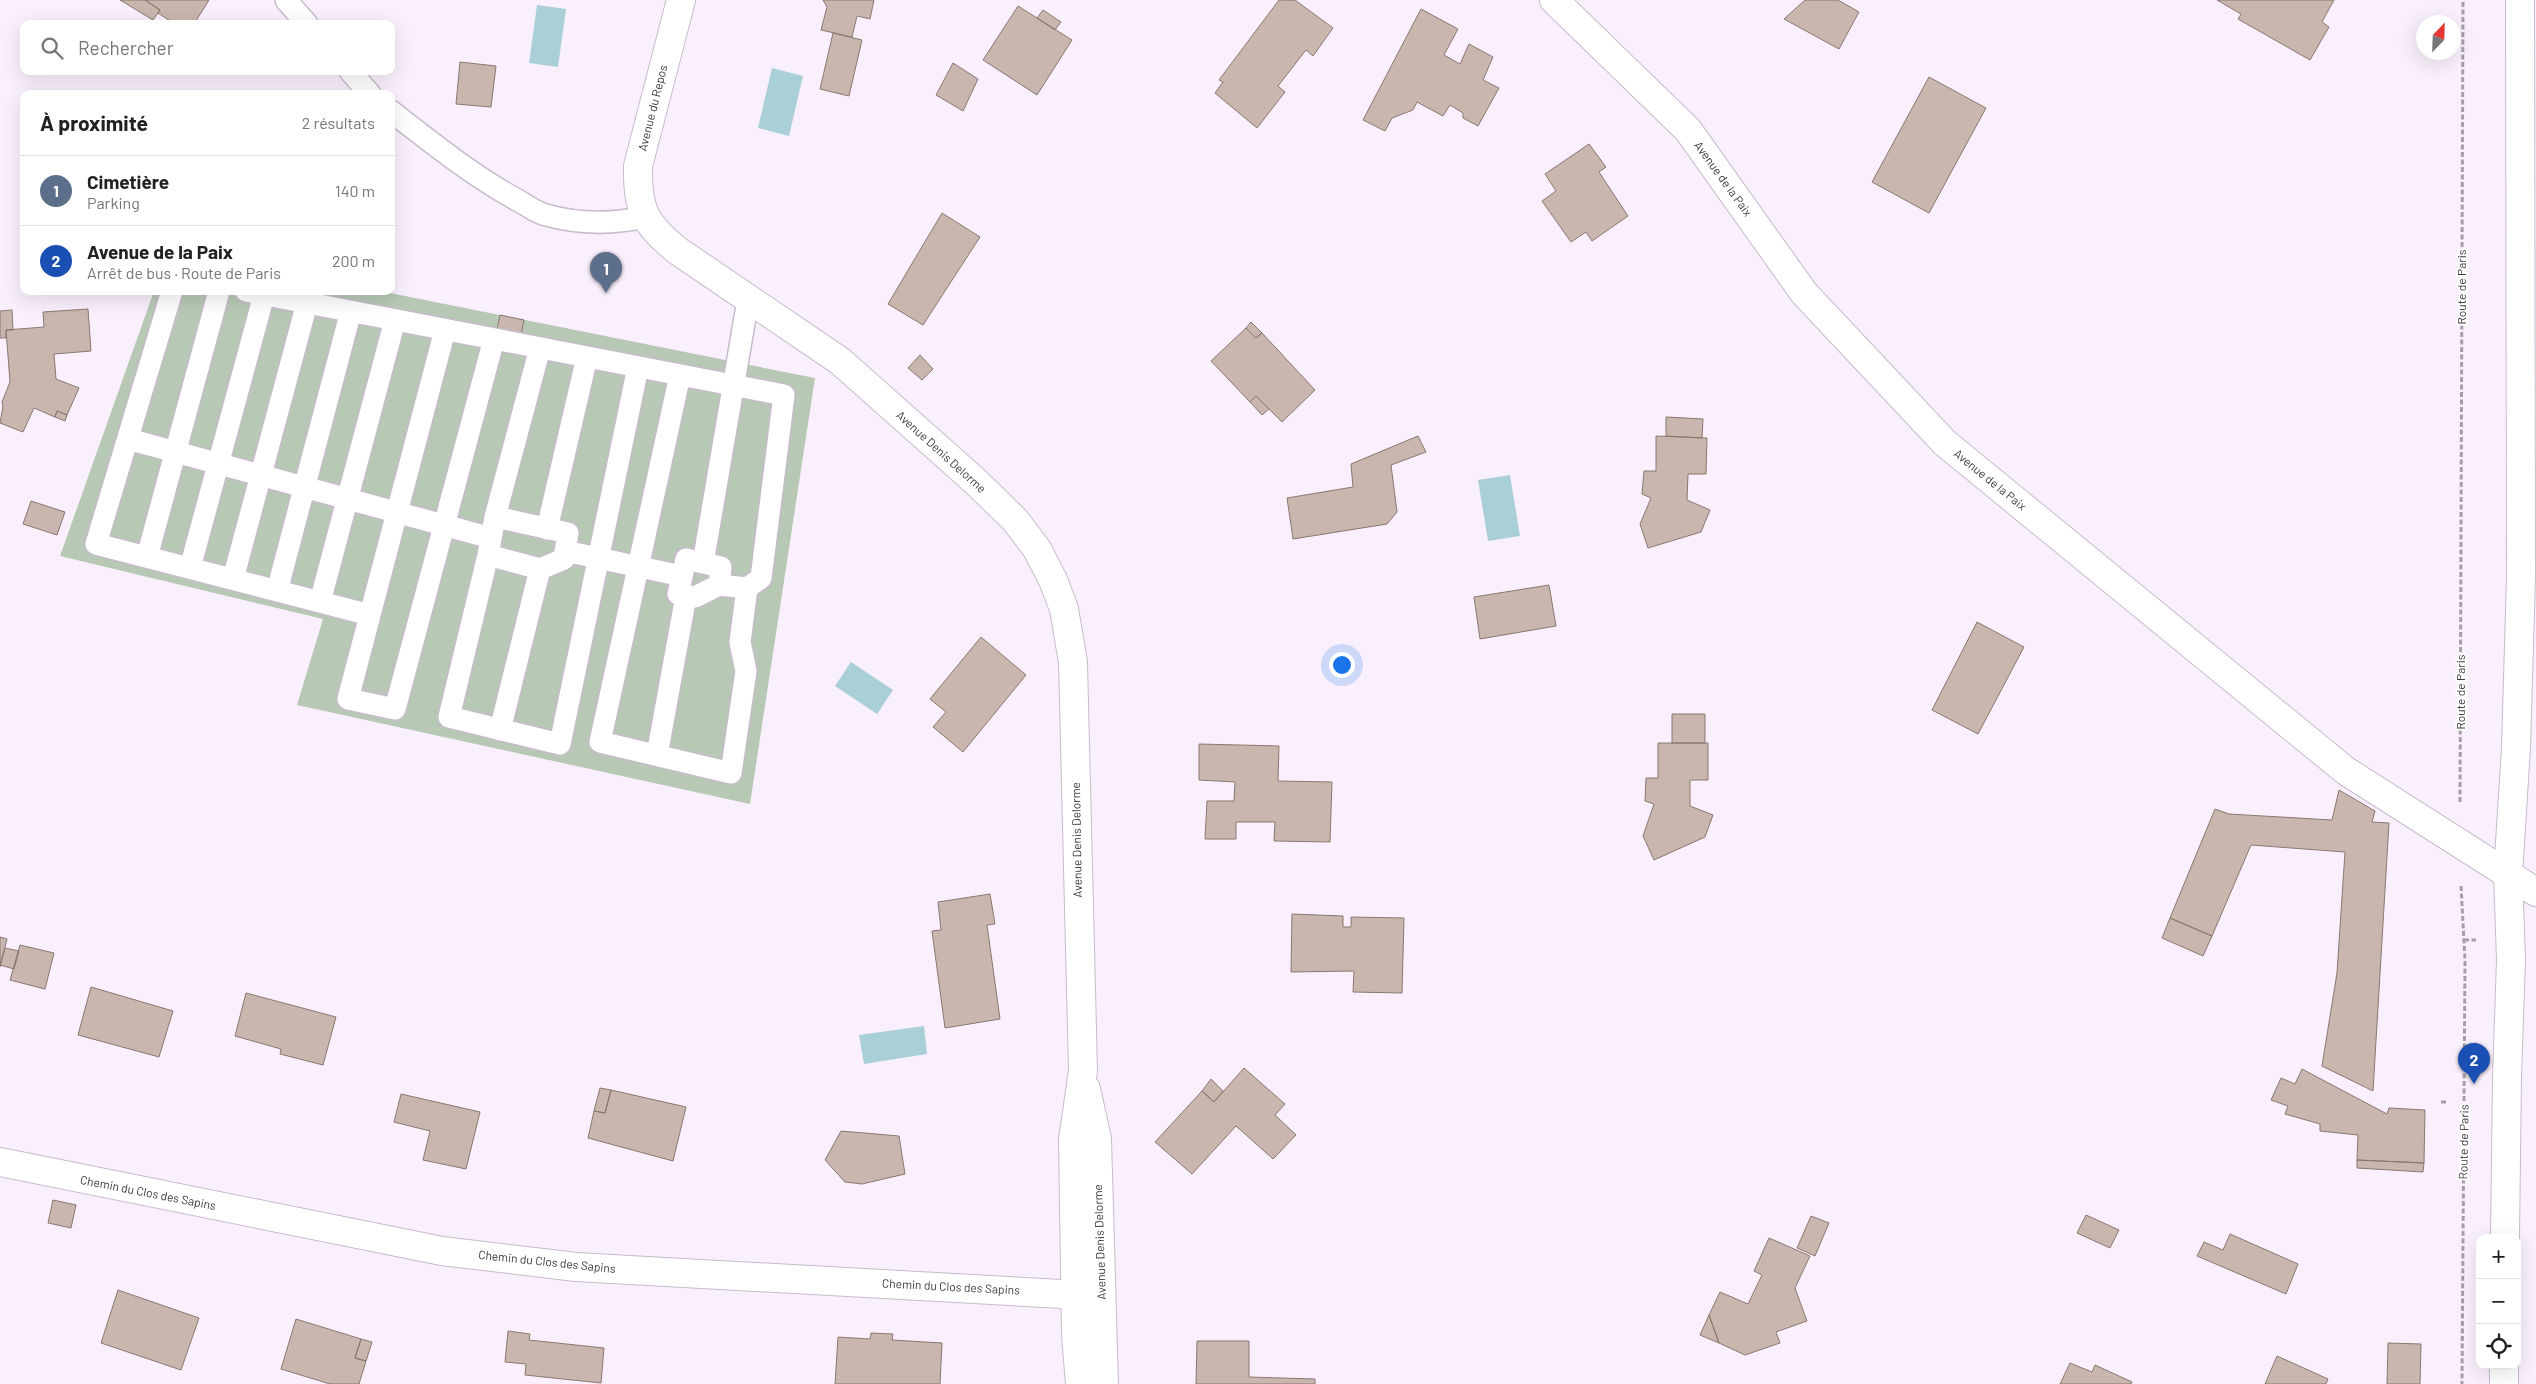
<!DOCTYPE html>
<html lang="fr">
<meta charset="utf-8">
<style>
body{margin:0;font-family:Barlow,sans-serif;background:#f2f2f2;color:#202124}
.controls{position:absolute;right:15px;bottom:15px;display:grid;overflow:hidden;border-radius:10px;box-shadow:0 5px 20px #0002}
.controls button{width:45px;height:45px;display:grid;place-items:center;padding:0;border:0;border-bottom:1px solid #e0e0e0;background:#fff;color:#202124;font:25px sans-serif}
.compass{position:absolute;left:2416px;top:15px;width:45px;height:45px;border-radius:50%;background:#fff;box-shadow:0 5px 20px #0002;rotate:23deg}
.you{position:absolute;left:1341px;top:664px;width:18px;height:18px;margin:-12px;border:4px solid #fff;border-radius:50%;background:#1a73e8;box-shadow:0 0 0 8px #1a73e833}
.badge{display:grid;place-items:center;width:32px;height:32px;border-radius:50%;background:#c93948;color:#fff;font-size:16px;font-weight:700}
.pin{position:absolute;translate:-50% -41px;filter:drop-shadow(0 1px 2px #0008)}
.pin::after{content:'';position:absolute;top:26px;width:18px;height:15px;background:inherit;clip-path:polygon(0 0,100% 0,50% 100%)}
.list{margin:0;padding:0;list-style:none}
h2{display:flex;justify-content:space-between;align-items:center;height:65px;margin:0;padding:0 20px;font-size:21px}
h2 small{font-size:16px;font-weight:400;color:#757577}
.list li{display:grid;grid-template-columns:32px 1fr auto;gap:15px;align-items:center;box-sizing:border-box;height:70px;padding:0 20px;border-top:1px solid #e0e0e0}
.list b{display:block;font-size:19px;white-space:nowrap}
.list p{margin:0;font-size:16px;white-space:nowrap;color:#757577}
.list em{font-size:16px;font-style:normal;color:#757577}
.icon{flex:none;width:28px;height:28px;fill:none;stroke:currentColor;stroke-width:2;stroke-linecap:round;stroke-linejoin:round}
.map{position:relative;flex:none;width:2536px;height:1384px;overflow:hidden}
.search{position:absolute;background:#fff;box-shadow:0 5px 20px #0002;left:20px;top:20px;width:375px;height:55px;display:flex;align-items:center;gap:12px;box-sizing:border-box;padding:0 18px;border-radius:10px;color:#757577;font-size:19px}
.panel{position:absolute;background:#fff;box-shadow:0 5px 20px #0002;left:20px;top:90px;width:375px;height:205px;border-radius:10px}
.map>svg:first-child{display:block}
.green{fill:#b7c9b5}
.water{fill:#a9d0d6}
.building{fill:#c9b6ae;stroke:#897870}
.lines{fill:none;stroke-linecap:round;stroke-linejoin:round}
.service-casing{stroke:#c7bbcb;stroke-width:24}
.minor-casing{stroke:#c7bbcb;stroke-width:30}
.tertiary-casing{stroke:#c7bbcb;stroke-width:30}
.primary-casing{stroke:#c7bbcb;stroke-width:30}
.path{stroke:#a59ea8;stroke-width:3;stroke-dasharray:5 2.5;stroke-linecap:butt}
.service{stroke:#fff;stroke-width:21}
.minor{stroke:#fff;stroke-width:28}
.tertiary{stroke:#fff;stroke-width:28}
.primary{stroke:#fff;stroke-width:28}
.labels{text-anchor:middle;stroke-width:4;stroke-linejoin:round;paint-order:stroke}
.street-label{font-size:12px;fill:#3d393f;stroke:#fff}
</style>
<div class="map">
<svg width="2536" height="1384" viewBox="0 0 2536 1384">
<rect width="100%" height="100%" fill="#faf0fd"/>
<path class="green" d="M 154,291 L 380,291 L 815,378 L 750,804 L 297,705 L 323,619 L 60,556 Z"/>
<path class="water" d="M 537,5 L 566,9 L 558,67 L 529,63 Z
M 772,68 L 803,76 L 789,136 L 758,128 Z
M 1510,475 L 1520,536 L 1488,541 L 1478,480 Z
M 851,662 L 893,690 L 877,714 L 835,686 Z
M 924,1026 L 927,1054 L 864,1064 L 859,1035 Z"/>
<path class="building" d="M 120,0 L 145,0 L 160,10 L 153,20 Z
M 145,0 L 209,0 L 194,24 L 175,24 L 158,13 L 160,10 Z
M 823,0 L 874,0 L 870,19 L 857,16 L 852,37 L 821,30 L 827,7 Z
M 1279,0 L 1295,0 L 1333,28 L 1313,56 L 1306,50 L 1278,86 L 1285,92 L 1257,128 L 1215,93 L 1223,82 L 1219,80 Z
M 1805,0 L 1838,0 L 1859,12 L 1839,49 L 1784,19 Z
M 2217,0 L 2334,0 L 2322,22 L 2329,27 L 2310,60 L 2238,19 L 2241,14 Z
M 1018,6 L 1072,40 L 1037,95 L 983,60 Z
M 1421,9 L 1458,29 L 1444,55 L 1460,64 L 1469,44 L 1493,57 L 1483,80 L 1499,88 L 1478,126 L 1463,118 L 1463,113 L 1450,105 L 1443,116 L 1417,102 L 1413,110 L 1392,118 L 1385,131 L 1363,120 Z
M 1043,10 L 1061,22 L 1055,30 L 1037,18 Z
M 833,33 L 862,40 L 849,96 L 820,89 Z
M 460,62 L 496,66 L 491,107 L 456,104 Z
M 953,63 L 978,79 L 963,111 L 936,95 Z
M 1929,77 L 1986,108 L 1929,213 L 1872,182 Z
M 1589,144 L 1606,167 L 1599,172 L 1628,216 L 1592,241 L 1586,232 L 1571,242 L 1542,201 L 1556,191 L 1545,174 Z
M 942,213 L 980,237 L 923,325 L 888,304 Z
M 88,309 L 91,351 L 54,354 L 56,379 L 79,388 L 67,415 L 57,411 L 55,417 L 34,408 L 23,432 L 0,423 L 3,406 L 2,402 L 10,382 L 6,330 L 44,327 L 43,312 Z
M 12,310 L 13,330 L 6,330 L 6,338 L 0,338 L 0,311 Z
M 500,315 L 524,320 L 521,335 L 497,330 Z
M 1251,322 L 1262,333 L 1256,338 L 1246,328 Z
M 1246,328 L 1256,338 L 1262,333 L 1315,390 L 1282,422 L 1256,396 L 1250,402 L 1211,361 Z
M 920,355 L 933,369 L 922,380 L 908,368 Z
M 1256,396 L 1269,409 L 1262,415 L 1250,402 Z
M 57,411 L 67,415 L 65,421 L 55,417 Z
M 1666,417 L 1703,419 L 1702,438 L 1666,436 Z
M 1418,436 L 1426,452 L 1391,465 L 1397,512 L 1387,524 L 1293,539 L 1287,498 L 1353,487 L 1351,464 Z
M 1656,436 L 1707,438 L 1706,474 L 1688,474 L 1687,500 L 1710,510 L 1701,532 L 1648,548 L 1640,524 L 1651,498 L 1642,494 L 1644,471 L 1656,471 Z
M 31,501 L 65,512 L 57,535 L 23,524 Z
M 1549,585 L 1556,626 L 1480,639 L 1474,597 Z
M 1977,622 L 2024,647 L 1978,734 L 1932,710 Z
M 981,637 L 1026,675 L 963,752 L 933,727 L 946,712 L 930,699 Z
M 1672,714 L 1705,714 L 1705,743 L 1672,743 Z
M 1658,743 L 1708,743 L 1708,780 L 1690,780 L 1690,806 L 1713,815 L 1705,837 L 1654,860 L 1643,836 L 1654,804 L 1645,801 L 1646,778 L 1658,778 Z
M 1199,744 L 1279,746 L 1278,781 L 1332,782 L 1330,842 L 1274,841 L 1275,822 L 1236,822 L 1236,839 L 1205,839 L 1207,801 L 1234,801 L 1235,782 L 1199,780 Z
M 2339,790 L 2375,811 L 2372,822 L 2389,823 L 2373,1091 L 2322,1066 L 2337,973 L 2345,852 L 2251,845 L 2212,936 L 2170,918 L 2215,809 L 2229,814 L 2332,820 Z
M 990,894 L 995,924 L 987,925 L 1000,1019 L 945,1028 L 932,931 L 941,930 L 938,902 Z
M 1292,914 L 1343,916 L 1343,927 L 1351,927 L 1351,917 L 1404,918 L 1402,993 L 1353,992 L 1354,971 L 1291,972 Z
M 2170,918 L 2212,936 L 2203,956 L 2162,938 Z
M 0,937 L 7,939 L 0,967 Z
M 20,945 L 54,953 L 45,989 L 10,980 Z
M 5,948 L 19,951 L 14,969 L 0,965 Z
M 91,987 L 173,1011 L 159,1057 L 78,1035 Z
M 246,993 L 336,1017 L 323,1065 L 280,1054 L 281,1049 L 235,1036 Z
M 1244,1068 L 1285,1104 L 1275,1115 L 1296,1135 L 1273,1159 L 1236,1126 L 1192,1174 L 1155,1142 L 1202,1091 L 1214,1102 Z
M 2302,1069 L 2387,1114 L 2389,1108 L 2425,1110 L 2424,1163 L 2357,1160 L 2358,1135 L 2320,1131 L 2320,1124 L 2285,1114 L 2288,1106 L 2271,1100 L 2281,1078 L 2295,1084 Z
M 1211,1079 L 1223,1091 L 1214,1102 L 1202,1091 Z
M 600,1088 L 611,1090 L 605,1113 L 594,1111 Z
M 611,1090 L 686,1107 L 673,1161 L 588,1138 L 594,1111 L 605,1113 Z
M 401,1094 L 480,1112 L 466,1169 L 423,1160 L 430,1131 L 394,1122 Z
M 841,1131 L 899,1136 L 905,1174 L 862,1184 L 845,1182 L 825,1160 Z
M 2357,1160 L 2424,1163 L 2423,1172 L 2357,1168 Z
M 53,1200 L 76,1205 L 71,1228 L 48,1223 Z
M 2086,1215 L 2119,1230 L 2110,1248 L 2077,1233 Z
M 1811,1216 L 1829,1223 L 1815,1256 L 1797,1248 Z
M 2230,1234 L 2298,1264 L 2286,1294 L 2197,1256 L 2204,1242 L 2223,1250 Z
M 1769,1238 L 1810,1256 L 1795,1288 L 1807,1321 L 1776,1332 L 1780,1343 L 1745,1355 L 1719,1343 L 1709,1315 L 1720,1292 L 1748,1304 L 1762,1275 L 1754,1271 Z
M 118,1290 L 199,1318 L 181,1370 L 101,1343 Z
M 1709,1315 L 1719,1343 L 1700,1335 Z
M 296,1319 L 361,1339 L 355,1358 L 366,1361 L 359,1384 L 330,1384 L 281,1369 Z
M 508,1331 L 530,1334 L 529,1340 L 604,1348 L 601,1383 L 525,1375 L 526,1364 L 505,1362 Z
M 871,1333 L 893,1334 L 892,1340 L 942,1343 L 940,1384 L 835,1384 L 838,1337 L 870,1339 Z
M 361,1339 L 372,1342 L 366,1361 L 355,1358 Z
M 1197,1341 L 1249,1341 L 1249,1377 L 1315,1379 L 1315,1384 L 1196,1384 Z
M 2388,1343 L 2421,1344 L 2420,1384 L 2387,1384 Z
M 2277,1356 L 2328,1379 L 2326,1384 L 2265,1384 Z
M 2070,1363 L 2092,1372 L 2095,1365 L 2132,1382 L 2131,1384 L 2060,1384 Z"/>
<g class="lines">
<g class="service-casing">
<path id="service" d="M 286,0 L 307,24
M 350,71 L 370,94
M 391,111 C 432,143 473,176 519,201 C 528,206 537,213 546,215 C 578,224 613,224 645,217
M 172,291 L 96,544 L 370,615 L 348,699 L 395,709 L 494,339
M 246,291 L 784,395 L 761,578 L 747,588
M 680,375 L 600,742 L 731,773 L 746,671 L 740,642 L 747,588 L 719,585
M 128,439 L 491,538
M 495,517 L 568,533 L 564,559 L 540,569 L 488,555 Z
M 495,517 L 540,348
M 547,529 L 587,357
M 565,551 L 682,576
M 488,555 L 449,717 L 560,744 L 638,367
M 147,557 L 219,291
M 686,559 L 721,567 L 719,585 L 695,597 L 678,594 Z
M 703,563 L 748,300
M 190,568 L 264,295
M 233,579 L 307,303
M 277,591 L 351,311
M 320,602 L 395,320
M 370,615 L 445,330
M 500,730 L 540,569
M 657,755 L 686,596"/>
</g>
<g class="minor-casing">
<path id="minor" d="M 0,1162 L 442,1251 L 576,1267 L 1098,1296"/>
</g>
<g class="tertiary-casing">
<path id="tertiary" d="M 681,0 L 638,166 C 637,209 644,224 678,251 L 840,361 L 975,481 L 1015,520 L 1037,549 L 1053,580 L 1064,609 L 1073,662 L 1083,1071 L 1073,1140 L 1076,1335 L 1080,1384
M 1554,0 L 1688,130 L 1804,293 L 1945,443 L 2346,771 L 2536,892
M 1086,1089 L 1097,1139 L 1104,1384"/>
</g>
<g class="primary-casing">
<path id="primary" d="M 2505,1238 L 2507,1077 L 2511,960 L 2508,874 L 2516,748 L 2521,576 L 2520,0
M 2504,1384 L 2504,1365"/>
</g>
<path class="path" d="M 2460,802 L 2463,0
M 2461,886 L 2465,960 L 2462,1384
M 2464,940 L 2476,940
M 2441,1102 L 2448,1102"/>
<use href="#service" class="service"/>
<use href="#minor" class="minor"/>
<use href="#tertiary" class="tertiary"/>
<use href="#primary" class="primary"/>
</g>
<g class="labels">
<g class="street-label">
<text transform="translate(653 108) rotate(-76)" y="4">Avenue du Repos</text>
<text transform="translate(1723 179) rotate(54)" y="4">Avenue de la Paix</text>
<text transform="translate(2462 287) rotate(-90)" y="4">Route de Paris</text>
<text transform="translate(941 452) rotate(42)" y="4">Avenue Denis Delorme</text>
<text transform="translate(1990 480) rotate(39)" y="4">Avenue de la Paix</text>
<text transform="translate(2461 692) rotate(-90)" y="4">Route de Paris</text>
<text transform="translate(1077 840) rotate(-91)" y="4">Avenue Denis Delorme</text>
<text transform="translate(2464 1142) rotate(-89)" y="4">Route de Paris</text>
<text transform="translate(148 1193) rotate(11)" y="4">Chemin du Clos des Sapins</text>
<text transform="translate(1100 1242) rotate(-92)" y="4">Avenue Denis Delorme</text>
<text transform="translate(547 1262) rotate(6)" y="4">Chemin du Clos des Sapins</text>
<text transform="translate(951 1287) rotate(3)" y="4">Chemin du Clos des Sapins</text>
</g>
</g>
</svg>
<div class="controls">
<button>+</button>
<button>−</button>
<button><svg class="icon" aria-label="locate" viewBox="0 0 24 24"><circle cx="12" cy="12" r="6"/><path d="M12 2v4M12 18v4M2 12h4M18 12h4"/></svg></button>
</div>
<svg class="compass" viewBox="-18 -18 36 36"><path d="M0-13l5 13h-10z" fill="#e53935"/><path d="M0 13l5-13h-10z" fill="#757577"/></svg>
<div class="you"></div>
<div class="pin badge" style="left:606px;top:293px;background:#5c6f8a">1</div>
<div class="pin badge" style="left:2474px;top:1084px;background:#1a4fb4">2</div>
<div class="search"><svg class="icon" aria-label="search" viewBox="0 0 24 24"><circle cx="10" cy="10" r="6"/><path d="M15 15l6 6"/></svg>Rechercher</div>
<section class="panel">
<h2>À proximité<small>2 résultats</small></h2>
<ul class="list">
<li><span class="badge" style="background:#5c6f8a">1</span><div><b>Cimetière</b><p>Parking</p></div><em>140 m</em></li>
<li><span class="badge" style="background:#1a4fb4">2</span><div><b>Avenue de la Paix</b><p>Arrêt de bus · Route de Paris</p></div><em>200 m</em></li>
</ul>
</section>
</div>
